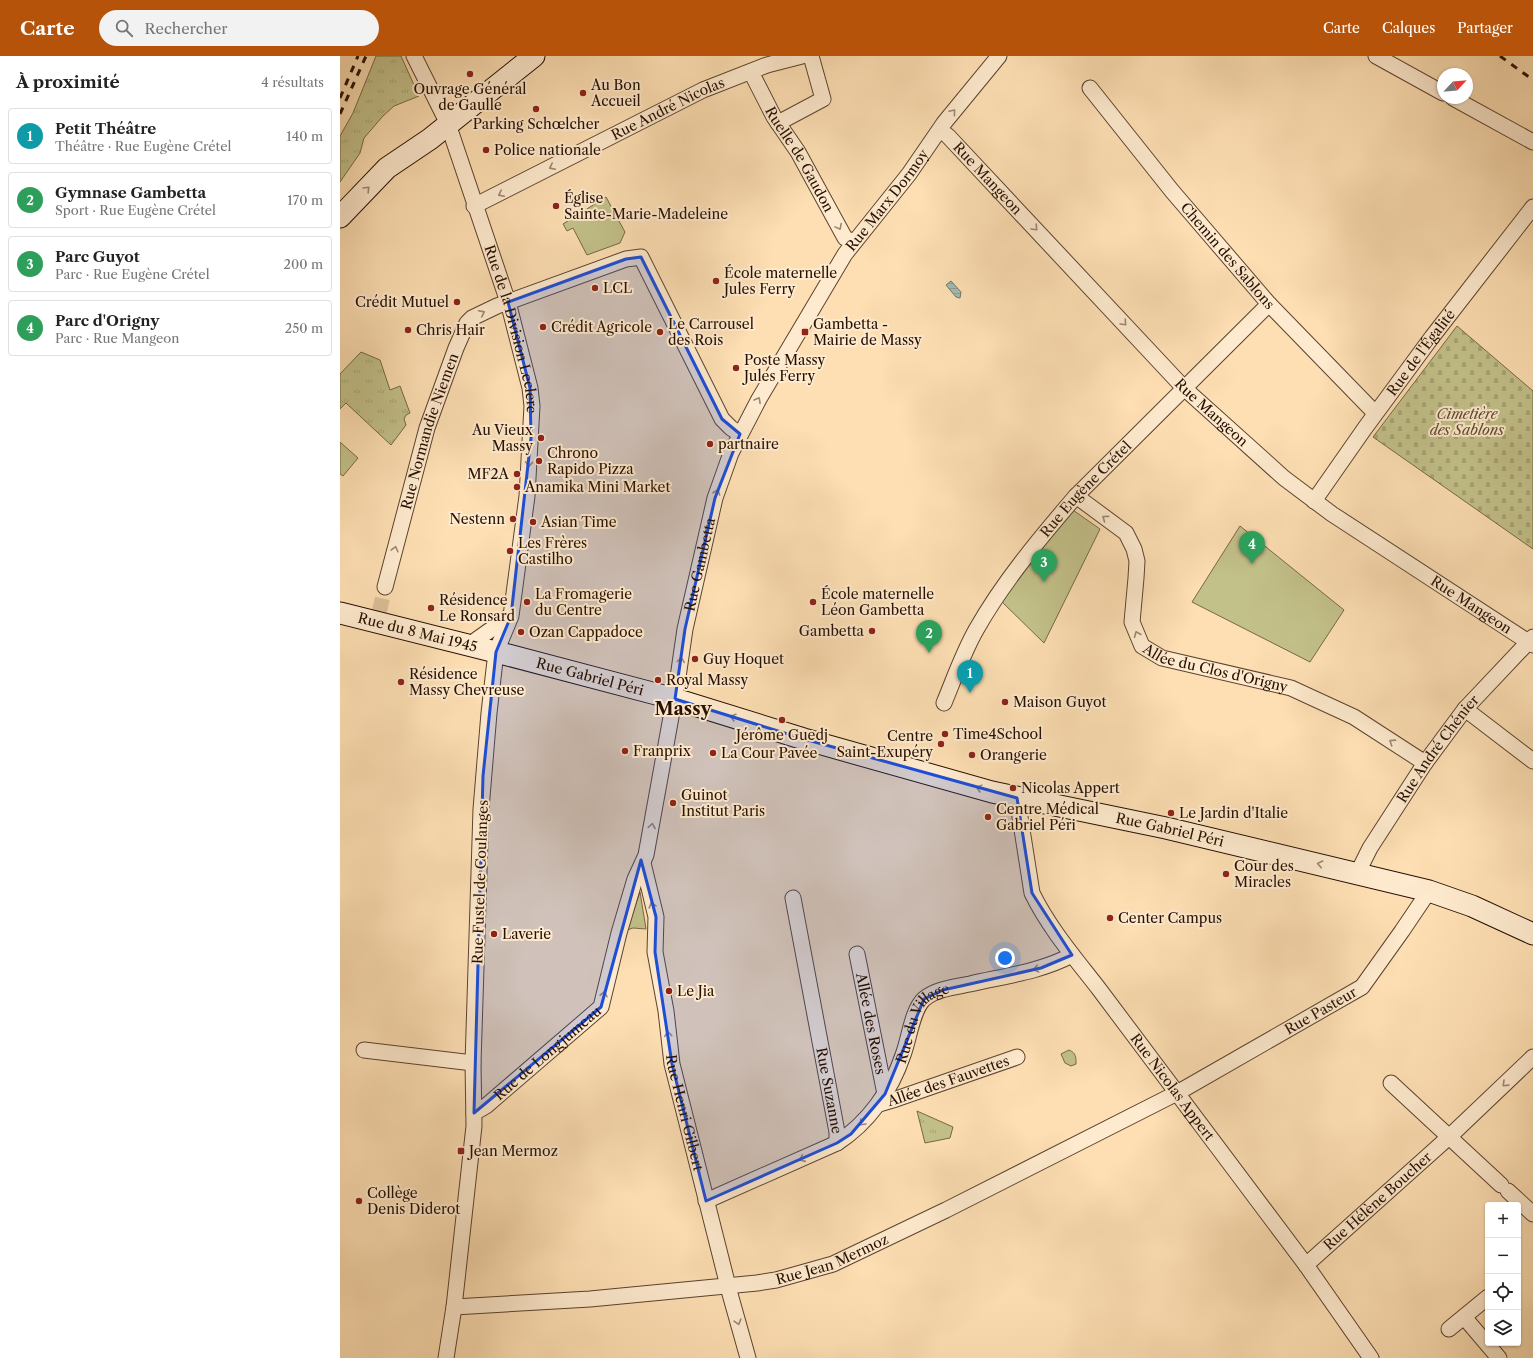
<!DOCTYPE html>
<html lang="fr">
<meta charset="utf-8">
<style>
body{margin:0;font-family:"Libre Caslon Text",serif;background:#f2f2f2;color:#222}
.controls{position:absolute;right:12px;bottom:12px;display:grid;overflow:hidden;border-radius:4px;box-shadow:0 1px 3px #0004}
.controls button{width:36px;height:36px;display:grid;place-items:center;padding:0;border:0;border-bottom:1px solid #e0e0e0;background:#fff;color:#222;font:20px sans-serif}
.compass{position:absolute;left:1097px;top:12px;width:36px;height:36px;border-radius:50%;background:#fff;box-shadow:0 1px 3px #0004;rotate:64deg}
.you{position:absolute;left:665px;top:902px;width:14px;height:14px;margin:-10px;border:3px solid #fff;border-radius:50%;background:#1a73e8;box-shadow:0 0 0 6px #1a73e833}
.badge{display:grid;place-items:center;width:26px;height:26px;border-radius:50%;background:#b45309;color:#fff;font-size:13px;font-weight:700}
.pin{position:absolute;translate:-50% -33px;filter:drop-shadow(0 1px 2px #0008)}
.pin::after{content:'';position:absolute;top:21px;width:14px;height:12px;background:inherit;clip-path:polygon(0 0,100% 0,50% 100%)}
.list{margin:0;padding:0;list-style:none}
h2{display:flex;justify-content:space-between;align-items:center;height:52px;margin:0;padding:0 16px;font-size:17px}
h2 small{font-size:13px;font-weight:400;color:#767676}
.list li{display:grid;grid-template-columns:26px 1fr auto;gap:12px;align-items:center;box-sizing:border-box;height:56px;margin:0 8px 8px;padding:0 8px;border:1px solid #e0e0e0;border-radius:4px}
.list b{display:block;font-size:15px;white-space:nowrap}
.list p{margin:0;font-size:13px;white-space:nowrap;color:#767676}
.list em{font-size:13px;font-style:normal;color:#767676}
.icon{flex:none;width:22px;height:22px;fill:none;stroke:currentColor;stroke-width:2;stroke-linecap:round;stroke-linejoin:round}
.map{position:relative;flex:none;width:1193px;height:1302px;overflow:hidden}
header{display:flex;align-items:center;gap:24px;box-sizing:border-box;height:56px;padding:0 20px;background:#b45309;color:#fff}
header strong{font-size:19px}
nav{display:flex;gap:22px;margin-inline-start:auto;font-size:14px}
.search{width:280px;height:36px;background:#f2f2f2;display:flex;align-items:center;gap:10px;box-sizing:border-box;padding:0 14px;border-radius:22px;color:#767676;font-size:15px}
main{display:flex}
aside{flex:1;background:#fff}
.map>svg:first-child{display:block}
.grass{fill:url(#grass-tufts);stroke:#756845}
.cemetery{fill:url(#cemetery-stones);stroke:#756845}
.green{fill:#c3c18a;stroke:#756845}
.water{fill:url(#water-rules);stroke:#71766d}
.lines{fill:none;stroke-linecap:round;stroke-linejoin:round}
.street-tunnel{stroke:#ddc098;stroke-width:15;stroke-dasharray:15 8;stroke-linecap:butt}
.street-casing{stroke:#5c432d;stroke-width:17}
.secondary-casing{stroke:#270f00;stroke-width:23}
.street{stroke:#feeace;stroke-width:15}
.secondary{stroke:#feeace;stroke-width:21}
.rail{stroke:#270f00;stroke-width:3;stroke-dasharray:7 7;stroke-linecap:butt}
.oneway{stroke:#9d8771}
.marked{fill:#1d4ed8;fill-opacity:0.2;stroke:#1d4ed8;stroke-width:3;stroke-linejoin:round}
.poi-dot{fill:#8f2418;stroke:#feeace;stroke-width:1.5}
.labels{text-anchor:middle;stroke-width:4;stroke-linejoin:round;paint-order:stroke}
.poi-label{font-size:14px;fill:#270f00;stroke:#feeace;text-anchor:start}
.street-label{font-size:14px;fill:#270f00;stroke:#feeace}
.park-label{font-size:14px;font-style:italic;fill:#5e4d30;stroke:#feeace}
.district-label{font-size:18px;font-weight:bold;fill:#270f00;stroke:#feeace}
</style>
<header>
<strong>Carte</strong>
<div class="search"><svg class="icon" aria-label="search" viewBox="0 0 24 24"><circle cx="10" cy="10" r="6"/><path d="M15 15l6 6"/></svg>Rechercher</div>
<nav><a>Carte</a><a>Calques</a><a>Partager</a></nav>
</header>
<main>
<aside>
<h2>À proximité<small>4 résultats</small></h2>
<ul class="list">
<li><span class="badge" style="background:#0f9aa8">1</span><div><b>Petit Théâtre</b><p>Théâtre · Rue Eugène Crétel</p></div><em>140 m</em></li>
<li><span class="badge" style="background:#2e9e5b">2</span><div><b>Gymnase Gambetta</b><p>Sport · Rue Eugène Crétel</p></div><em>170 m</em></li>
<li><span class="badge" style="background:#2e9e5b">3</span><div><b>Parc Guyot</b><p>Parc · Rue Eugène Crétel</p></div><em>200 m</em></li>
<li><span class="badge" style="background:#2e9e5b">4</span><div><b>Parc d'Origny</b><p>Parc · Rue Mangeon</p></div><em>250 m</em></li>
</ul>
</aside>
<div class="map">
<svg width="1193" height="1302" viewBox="0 0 1193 1302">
<defs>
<pattern id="grass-tufts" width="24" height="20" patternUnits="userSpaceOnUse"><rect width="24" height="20" fill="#c3c18a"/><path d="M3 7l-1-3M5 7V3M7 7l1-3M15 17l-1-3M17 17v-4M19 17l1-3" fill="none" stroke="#a8a575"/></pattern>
<pattern id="cemetery-stones" width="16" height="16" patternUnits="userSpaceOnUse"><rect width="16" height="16" fill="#c3c18a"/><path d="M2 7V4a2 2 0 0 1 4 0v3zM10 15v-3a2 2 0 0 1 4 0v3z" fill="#a8a575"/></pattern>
<pattern id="water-rules" width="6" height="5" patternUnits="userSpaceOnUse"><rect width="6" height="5" fill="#a2bbb5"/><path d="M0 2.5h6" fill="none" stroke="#8ca09a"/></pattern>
</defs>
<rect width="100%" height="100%" fill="#fddfb3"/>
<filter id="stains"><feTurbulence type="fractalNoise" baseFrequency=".005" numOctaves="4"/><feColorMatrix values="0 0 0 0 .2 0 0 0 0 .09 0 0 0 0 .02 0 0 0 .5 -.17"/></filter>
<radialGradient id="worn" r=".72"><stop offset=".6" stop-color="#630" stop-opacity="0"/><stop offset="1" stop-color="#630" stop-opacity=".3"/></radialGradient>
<path class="grass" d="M 36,0 L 61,0 L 79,40 L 54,50 L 43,60 L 24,82 L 20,97 L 0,126 L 0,80 L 13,57 Z
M 21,296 L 40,304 L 50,334 L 60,330 L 70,357 L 66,359 L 64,363 L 66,369 L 51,389 L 6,347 L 0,353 L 0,318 Z
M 577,1055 L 613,1071 L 610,1082 L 585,1087 Z"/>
<path class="cemetery" d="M 1117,270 L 1193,335 L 1193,493 L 1033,381 Z"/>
<path class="green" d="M 266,141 L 285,176 L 280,187 L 247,199 L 233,172 L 227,175 L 223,168 Z
M 0,386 L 18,402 L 3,420 L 0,418 Z
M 730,452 L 760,473 L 704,587 L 661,545 Z
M 900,470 L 1004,554 L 970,606 L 852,546 Z
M 300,836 L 306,873 L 293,872 L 287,874 Z
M 729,994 C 736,997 736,1001 736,1008 L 731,1010 L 725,1007 L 721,998 Z"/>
<path class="water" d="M 611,225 L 621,236 L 620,242 L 616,241 L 606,229 Z"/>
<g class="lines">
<path class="street-tunnel" d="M 39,557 L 45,531"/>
<g class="street-casing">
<g id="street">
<path id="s1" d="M 74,0 L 108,68 L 168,246 L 190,332 L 192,350 L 187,440 L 171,560 L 156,596 L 149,657 L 141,753 L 133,1007 L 134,1070 L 114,1251 L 106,1302"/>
<path d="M 1036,0 L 1103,37"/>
<path id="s2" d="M 411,16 L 434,61 L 458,96 L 505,182 L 514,186"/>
<path id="s3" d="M 750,32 L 832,135 L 929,248 L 1035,357"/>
<path d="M 1113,42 L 1193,86"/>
<path d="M 438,67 L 483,43 L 471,0"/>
<path id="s4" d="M 600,74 L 608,80 L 844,332 L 944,422 L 992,458 L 1193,589"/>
<path id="s5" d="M 134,150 L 363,34 L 427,9 L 462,0"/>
<path id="s6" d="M 736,440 L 786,477 L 794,493 L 797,505 L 796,522 L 792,566 L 802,590 L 822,602 L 951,632 L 1014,661 L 1085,707"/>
<path id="s7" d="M 974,445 L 1025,372 L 1092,281 L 1193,151"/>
<path id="s8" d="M 45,531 L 87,372 L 116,292 L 127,267 L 132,262 L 157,250 L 286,203 L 301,201 L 382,363 L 391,372 L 400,378"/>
<path d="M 129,589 L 170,560"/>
<path id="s9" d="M 604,647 C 614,623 623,597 636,574 C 663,526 700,482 736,440 L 929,248"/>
<path d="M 1125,653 L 1193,705"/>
<path id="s10" d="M 677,742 L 692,837 C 709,872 735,902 759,933 L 966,1209 L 1031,1302"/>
<path id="s11" d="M 303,807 L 316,861 L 315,896 L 326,955 L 332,1008 L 390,1238 L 408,1302"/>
<path id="s12" d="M 1018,816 L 1030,792 L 1085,707 L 1125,653 L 1193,581"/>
<path id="s13" d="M 453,842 L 497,1076 L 497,1087"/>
<path id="s14" d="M 517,898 L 545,1038"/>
<path d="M 24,994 L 133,1007"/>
<path d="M 1051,1027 L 1161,1129"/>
<path id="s15" d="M 539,1048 L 556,1043 L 677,1001"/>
<path id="s16" d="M 134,1057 L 146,1050 L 261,951 L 279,877 L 295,823 L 306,799 L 337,628 L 345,573 L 375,442 L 391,397 L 419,343 L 505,198 L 569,118 L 604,67 L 659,0"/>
<path d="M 1168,1135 L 1193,1158"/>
<path id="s17" d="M 366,1145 L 497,1087 C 528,1067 551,1035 563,999 C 569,984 572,954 584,943 C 596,933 615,931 630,928 C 664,920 700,916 732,899"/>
<path id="s18" d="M 966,1209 L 1109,1081 L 1193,1001"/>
<path id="s19" d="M 114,1251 L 250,1243 L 417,1227 L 436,1224 L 493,1208 L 606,1154 L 837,1037 L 1022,931 L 1062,875 L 1089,835"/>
<path d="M 1124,1261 L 1159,1302"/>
<path d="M 1109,1273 L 1148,1241"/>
</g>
</g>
<g class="secondary-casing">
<g id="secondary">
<path d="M 0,161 L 47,112 L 90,83 L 194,0"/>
<path id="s20" d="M 0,557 L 168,599 L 335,643 L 464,683 L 652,736 L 826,772 L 1089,835 L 1132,850 L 1193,878"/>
</g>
</g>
<use href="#street" class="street"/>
<use href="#secondary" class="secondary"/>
<path class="rail" d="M 1160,0 L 1193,24
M 0,42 L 18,0
M 0,58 L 26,0"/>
</g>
<defs><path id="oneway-chevron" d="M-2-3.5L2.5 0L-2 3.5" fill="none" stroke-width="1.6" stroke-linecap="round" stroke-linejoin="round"/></defs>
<g class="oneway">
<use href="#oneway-chevron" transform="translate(613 56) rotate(-50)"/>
<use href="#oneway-chevron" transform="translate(212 111) rotate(153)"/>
<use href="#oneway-chevron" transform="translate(27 133) rotate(-46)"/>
<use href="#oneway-chevron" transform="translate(161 138) rotate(153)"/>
<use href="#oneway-chevron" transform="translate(499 171) rotate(62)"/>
<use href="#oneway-chevron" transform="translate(695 172) rotate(47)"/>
<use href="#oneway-chevron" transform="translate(142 257) rotate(-26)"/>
<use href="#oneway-chevron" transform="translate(784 267) rotate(47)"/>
<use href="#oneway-chevron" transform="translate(418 344) rotate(-61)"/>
<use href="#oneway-chevron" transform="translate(189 408) rotate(94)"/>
<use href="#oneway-chevron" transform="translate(377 436) rotate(-71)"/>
<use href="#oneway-chevron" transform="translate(765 462) rotate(-144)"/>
<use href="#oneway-chevron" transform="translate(55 493) rotate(-76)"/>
<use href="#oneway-chevron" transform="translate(797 578) rotate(-113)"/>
<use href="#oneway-chevron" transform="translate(341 604) rotate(-82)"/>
<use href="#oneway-chevron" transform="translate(393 661) rotate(-163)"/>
<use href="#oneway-chevron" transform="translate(1052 686) rotate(-147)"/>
<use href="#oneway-chevron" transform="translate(639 732) rotate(-165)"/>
<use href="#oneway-chevron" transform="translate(312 770) rotate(-81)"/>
<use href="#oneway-chevron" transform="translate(980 808) rotate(-168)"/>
<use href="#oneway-chevron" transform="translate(312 849) rotate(-106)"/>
<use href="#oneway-chevron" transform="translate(696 913) rotate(167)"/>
<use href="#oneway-chevron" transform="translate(264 938) rotate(-77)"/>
<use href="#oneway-chevron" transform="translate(328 978) rotate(-97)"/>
<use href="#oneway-chevron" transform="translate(1165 1028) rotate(136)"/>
<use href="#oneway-chevron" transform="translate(522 1067) rotate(133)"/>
<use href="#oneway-chevron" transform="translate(462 1103) rotate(156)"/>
<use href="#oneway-chevron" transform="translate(398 1266) rotate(74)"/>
</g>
<path class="marked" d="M 301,201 L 382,363 L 400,378 L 375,442 L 345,573 L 335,643 L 464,683 L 677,742 L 692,837 L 732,899 L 701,912 L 603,934 L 584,943 L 545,1038 L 511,1078 L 497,1087 L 366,1145 L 332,1008 L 315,896 L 316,861 L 301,804 L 261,951 L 134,1057 L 143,720 L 156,596 L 171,560 L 191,382 L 190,332 L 168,246 L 286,203 Z"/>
<g class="poi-dot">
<circle cx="130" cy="18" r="4"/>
<circle cx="243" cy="37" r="4"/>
<circle cx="196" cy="53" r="4"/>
<circle cx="146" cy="94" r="4"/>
<circle cx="216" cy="150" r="4"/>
<circle cx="376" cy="225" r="4"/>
<circle cx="255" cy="232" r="4"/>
<circle cx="117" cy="246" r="4"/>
<circle cx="203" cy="271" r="4"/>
<circle cx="68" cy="274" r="4"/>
<circle cx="320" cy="276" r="4"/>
<rect x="461" y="272" width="8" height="8" rx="2"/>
<circle cx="396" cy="312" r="4"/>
<circle cx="201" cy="382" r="4"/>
<circle cx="370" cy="388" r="4"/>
<circle cx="199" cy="405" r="4"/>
<circle cx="177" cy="418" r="4"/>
<circle cx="177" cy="431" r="4"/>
<circle cx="173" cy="463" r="4"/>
<circle cx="193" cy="466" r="4"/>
<circle cx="170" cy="495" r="4"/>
<circle cx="187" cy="546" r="4"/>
<circle cx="473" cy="546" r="4"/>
<circle cx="91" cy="552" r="4"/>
<circle cx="532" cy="575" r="4"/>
<circle cx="181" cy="576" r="4"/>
<circle cx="355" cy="603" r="4"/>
<circle cx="318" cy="624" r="4"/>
<circle cx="61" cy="626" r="4"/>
<circle cx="665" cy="646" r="4"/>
<circle cx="442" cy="664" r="4"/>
<circle cx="605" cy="678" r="4"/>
<circle cx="601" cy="688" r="4"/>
<circle cx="285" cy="695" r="4"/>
<circle cx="373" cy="697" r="4"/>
<circle cx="632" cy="699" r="4"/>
<circle cx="673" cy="732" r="4"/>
<circle cx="333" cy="747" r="4"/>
<circle cx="831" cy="757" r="4"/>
<circle cx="648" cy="761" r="4"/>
<circle cx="886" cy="818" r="4"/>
<circle cx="770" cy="862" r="4"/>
<circle cx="154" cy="878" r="4"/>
<circle cx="329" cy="935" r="4"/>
<rect x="117" y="1091" width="8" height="8" rx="2"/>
<circle cx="19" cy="1145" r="4"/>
</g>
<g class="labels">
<g class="poi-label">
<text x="251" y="34">Au Bon<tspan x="251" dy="16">Accueil</tspan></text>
<text x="130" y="38" text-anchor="middle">Ouvrage Général<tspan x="130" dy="16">de Gaulle</tspan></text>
<text x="196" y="73" text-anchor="middle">Parking Schœlcher</text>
<text x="154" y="99">Police nationale</text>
<text x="224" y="147">Église<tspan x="224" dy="16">Sainte-Marie-Madeleine</tspan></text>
<text x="384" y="222">École maternelle<tspan x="384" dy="16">Jules Ferry</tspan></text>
<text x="263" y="237">LCL</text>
<text x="109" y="251" text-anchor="end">Crédit Mutuel</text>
<text x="328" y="273">Le Carrousel<tspan x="328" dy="16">des Rois</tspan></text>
<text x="473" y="273">Gambetta -<tspan x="473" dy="16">Mairie de Massy</tspan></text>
<text x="211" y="276">Crédit Agricole</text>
<text x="76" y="279">Chris Hair</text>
<text x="404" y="309">Poste Massy<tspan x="404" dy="16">Jules Ferry</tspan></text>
<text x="193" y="379" text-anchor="end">Au Vieux<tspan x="193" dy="16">Massy</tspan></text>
<text x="378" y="393">partnaire</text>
<text x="207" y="402">Chrono<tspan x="207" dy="16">Rapido Pizza</tspan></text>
<text x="169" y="423" text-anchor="end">MF2A</text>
<text x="185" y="436">Anamika Mini Market</text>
<text x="165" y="468" text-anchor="end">Nestenn</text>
<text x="201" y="471">Asian Time</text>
<text x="178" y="492">Les Frères<tspan x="178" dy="16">Castilho</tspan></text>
<text x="195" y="543">La Fromagerie<tspan x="195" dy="16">du Centre</tspan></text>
<text x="481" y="543">École maternelle<tspan x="481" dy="16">Léon Gambetta</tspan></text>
<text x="99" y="549">Résidence<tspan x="99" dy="16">Le Ronsard</tspan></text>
<text x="524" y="580" text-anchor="end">Gambetta</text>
<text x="189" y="581">Ozan Cappadoce</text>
<text x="363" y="608">Guy Hoquet</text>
<text x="69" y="623">Résidence<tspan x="69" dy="16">Massy Chevreuse</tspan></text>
<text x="326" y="629">Royal Massy</text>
<text x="673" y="651">Maison Guyot</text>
<text x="613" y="683">Time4School</text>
<text x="442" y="684" text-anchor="middle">Jérôme Guedj</text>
<text x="593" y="685" text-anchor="end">Centre<tspan x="593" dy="16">Saint-Exupéry</tspan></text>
<text x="293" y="700">Franprix</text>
<text x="381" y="702">La Cour Pavée</text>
<text x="640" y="704">Orangerie</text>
<text x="681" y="737">Nicolas Appert</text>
<text x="341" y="744">Guinot<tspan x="341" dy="16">Institut Paris</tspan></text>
<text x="656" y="758">Centre Médical<tspan x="656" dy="16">Gabriel Péri</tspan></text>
<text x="839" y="762">Le Jardin d'Italie</text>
<text x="894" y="815">Cour des<tspan x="894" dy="16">Miracles</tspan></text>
<text x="778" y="867">Center Campus</text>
<text x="162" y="883">Laverie</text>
<text x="337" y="940">Le Jia</text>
<text x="129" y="1100">Jean Mermoz</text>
<text x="27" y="1142">Collège<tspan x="27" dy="16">Denis Diderot</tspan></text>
</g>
<g class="street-label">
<text dy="5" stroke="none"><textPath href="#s5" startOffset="217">Rue André Nicolas</textPath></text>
<text dy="5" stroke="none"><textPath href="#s2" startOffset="100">Ruelle de Gaudon</textPath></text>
<text dy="5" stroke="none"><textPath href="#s4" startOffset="68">Rue Mangeon</textPath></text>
<text dy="5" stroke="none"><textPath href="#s16" startOffset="1034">Rue Marx Dormoy</textPath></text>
<text dy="5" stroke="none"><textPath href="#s3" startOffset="217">Chemin des Sablons</textPath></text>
<text dy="5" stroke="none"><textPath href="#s1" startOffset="291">Rue de la Division Leclerc</textPath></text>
<text dy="5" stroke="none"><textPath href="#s7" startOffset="183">Rue de l'Égalité</textPath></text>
<text dy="5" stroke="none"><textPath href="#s4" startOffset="392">Rue Mangeon</textPath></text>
<text dy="5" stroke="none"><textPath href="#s8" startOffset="162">Rue Normandie Niemen</textPath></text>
<text dy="5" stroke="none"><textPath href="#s9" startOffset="259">Rue Eugène Crétel</textPath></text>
<text dy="5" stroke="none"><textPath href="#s16" startOffset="620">Rue Gambetta</textPath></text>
<text dy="5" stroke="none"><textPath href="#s4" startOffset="716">Rue Mangeon</textPath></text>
<text dy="5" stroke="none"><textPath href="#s20" startOffset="80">Rue du 8 Mai 1945</textPath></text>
<text dy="5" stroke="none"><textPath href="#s6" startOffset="257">Allée du Clos d'Origny</textPath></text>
<text dy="5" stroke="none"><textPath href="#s20" startOffset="258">Rue Gabriel Péri</textPath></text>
<text dy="5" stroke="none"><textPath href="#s12" startOffset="147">Rue André Chénier</textPath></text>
<text dy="5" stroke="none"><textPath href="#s20" startOffset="858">Rue Gabriel Péri</textPath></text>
<text transform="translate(140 826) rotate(-88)" y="5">Rue Fustel de Coulanges</text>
<text dy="5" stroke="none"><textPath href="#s19" startOffset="932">Rue Pasteur</textPath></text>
<text dy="5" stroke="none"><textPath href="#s14" startOffset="71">Allée des Roses</textPath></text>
<text dy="5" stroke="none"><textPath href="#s17" startOffset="295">Rue du Village</textPath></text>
<text dy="5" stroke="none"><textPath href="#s16" startOffset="95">Rue de Longjumeau</textPath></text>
<text dy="5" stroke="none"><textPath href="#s15" startOffset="73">Allée des Fauvettes</textPath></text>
<text dy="5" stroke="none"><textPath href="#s10" startOffset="336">Rue Nicolas Appert</textPath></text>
<text dy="5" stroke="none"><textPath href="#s13" startOffset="196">Rue Suzanne</textPath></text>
<text dy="5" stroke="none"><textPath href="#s11" startOffset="254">Rue Henri Gilbert</textPath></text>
<text dy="5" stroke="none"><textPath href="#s18" startOffset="96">Rue Hélène Boucher</textPath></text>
<text dy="5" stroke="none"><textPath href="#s19" startOffset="383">Rue Jean Mermoz</textPath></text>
</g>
<g class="park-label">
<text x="1127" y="363">Cimetière<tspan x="1127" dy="16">des Sablons</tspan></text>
</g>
<g class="district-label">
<text x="343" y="659">Massy</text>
</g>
</g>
<rect width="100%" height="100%" filter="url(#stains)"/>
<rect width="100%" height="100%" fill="url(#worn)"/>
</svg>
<div class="controls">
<button>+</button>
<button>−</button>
<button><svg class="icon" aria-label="locate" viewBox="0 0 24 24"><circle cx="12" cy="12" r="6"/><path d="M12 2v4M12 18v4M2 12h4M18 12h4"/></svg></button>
<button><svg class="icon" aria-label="layers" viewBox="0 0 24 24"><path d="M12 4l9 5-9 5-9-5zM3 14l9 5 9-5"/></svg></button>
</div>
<svg class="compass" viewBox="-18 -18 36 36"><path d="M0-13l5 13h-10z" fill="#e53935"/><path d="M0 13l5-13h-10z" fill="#767676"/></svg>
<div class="you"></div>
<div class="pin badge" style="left:630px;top:637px;background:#0f9aa8">1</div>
<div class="pin badge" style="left:589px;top:597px;background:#2e9e5b">2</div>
<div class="pin badge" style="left:704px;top:526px;background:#2e9e5b">3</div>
<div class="pin badge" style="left:912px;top:508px;background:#2e9e5b">4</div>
</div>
</main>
